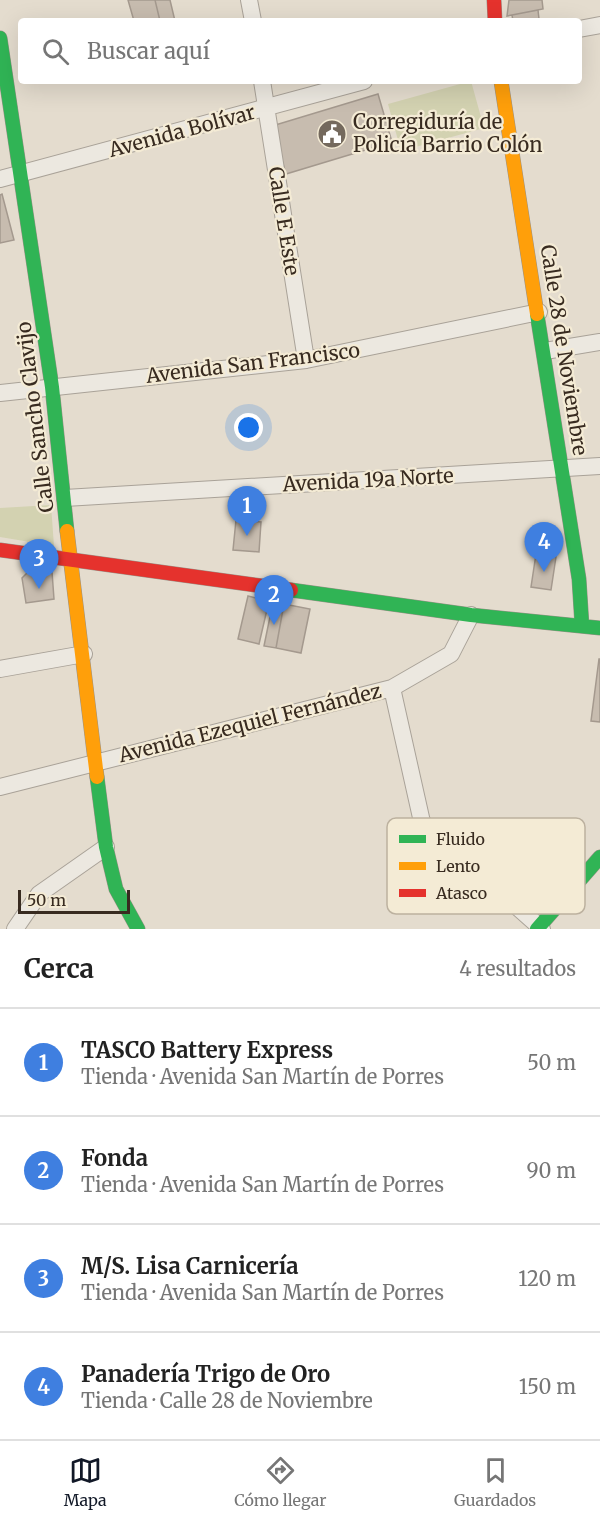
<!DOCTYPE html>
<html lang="es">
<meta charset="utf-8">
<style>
body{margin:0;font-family:Merriweather,serif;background:#f6f6f6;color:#222}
.scale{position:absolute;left:18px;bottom:15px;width:112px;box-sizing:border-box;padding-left:6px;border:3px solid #382b20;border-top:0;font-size:16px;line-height:21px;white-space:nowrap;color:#382b20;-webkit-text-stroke:4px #f4ebd5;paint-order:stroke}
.you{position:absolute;left:249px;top:428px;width:21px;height:21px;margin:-15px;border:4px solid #fff;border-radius:50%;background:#1a73e8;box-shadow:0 0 0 9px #1a73e833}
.badge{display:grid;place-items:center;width:39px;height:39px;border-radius:50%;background:#111827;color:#fff;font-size:20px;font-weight:700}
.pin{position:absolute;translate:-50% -50px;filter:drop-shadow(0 2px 3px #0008)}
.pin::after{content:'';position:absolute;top:32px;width:21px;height:18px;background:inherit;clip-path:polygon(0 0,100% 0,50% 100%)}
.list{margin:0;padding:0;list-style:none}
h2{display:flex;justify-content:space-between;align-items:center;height:78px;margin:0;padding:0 24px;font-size:26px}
h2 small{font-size:20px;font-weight:400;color:#767676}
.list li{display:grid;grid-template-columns:39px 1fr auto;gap:18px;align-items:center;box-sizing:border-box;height:108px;padding:0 24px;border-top:2px solid #e0e0e0}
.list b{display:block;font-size:22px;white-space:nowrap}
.list p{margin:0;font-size:20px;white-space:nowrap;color:#767676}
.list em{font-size:20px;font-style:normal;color:#767676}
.icon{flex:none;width:33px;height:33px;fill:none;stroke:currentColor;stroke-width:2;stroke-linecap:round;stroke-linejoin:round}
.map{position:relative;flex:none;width:600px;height:929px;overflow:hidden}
.search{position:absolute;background:#fff;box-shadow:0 6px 24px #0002;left:18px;right:18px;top:18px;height:66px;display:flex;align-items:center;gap:15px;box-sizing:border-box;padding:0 21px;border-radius:6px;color:#767676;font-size:22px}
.sheet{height:510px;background:#fff}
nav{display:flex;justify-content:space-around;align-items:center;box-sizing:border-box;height:84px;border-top:2px solid #e0e0e0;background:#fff;font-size:16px;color:#767676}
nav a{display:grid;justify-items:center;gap:3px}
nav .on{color:#111827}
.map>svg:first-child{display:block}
.green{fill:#d3d2b1}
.building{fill:#c7bcaf;stroke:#a4998e;stroke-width:1.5}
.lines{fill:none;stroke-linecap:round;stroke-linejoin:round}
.street-casing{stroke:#a9a298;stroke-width:18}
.fast-casing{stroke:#999187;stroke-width:15}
.slow-casing{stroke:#999187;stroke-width:15}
.jam-casing{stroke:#999187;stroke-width:15}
.street{stroke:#ece8e0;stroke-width:16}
.fast{stroke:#30b455;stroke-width:14}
.slow{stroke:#ff9f0a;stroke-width:14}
.jam{stroke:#e5322d;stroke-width:14}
.labels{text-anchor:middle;stroke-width:4.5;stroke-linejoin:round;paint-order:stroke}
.poi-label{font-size:20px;fill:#382b20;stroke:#f4ebd5;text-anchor:start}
.street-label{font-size:20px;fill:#382b20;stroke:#f4ebd5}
.key{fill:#f4ebd5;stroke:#bcb19f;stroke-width:1.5}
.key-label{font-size:16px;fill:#382b20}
</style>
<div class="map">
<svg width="600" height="929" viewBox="0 0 600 929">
<rect width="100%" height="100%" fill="#e4dcce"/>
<path class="green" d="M 471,81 L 484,128 L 401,151 L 388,104 Z
M 51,505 L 54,546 L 0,537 L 0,508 Z"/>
<path class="building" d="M 128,0 L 155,0 L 160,21 L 134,21 Z
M 155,0 L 170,0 L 175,21 L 160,21 Z
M 509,0 L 542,0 L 543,9 L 507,16 Z
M 538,10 L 539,19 L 513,21 L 512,15 Z
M 378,94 L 392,142 L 286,174 L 272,126 Z
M 2,194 L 14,240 L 0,243 L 0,195 Z
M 236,520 L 261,522 L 259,552 L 233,550 Z
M 536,554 L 556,557 L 551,590 L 531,587 Z
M 30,570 L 52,572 L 54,599 L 26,603 L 22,578 Z
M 248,596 L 269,601 L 259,644 L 238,639 Z
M 273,602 L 284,604 L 276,648 L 264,646 Z
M 284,604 L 310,609 L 301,653 L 276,648 Z
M 599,659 L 600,659 L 600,722 L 591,721 Z"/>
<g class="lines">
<g class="street-casing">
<path id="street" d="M 249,0 L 253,21
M 579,29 L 600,25
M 262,81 L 306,360
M 0,179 L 364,81
M 545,351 L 600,342
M 0,393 L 306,360 L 539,312
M 65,498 L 600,466
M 0,669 L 84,654
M 392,688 L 422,822 L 542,929
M 0,787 L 392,688 L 451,654 L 471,615
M 15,929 L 39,894 L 106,847"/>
</g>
<g class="fast-casing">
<path id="fast" d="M 0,38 L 52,387 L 67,531
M 537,314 L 579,579 L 582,626
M 291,590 L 471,615 L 600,628
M 97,777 L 106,847 L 116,889 L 138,929
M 537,929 L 600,857"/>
</g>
<g class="slow-casing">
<path id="slow" d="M 501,81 L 537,314
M 67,531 L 97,777"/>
</g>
<g class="jam-casing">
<path id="jam" d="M 494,0 L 495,21
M 0,550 L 291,590"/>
</g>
<use href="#street" class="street"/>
<use href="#fast" class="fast"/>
<use href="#slow" class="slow"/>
<use href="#jam" class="jam"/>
</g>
<defs>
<g id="civic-disc" transform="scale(1.5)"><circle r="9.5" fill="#74695d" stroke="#f4ebd5"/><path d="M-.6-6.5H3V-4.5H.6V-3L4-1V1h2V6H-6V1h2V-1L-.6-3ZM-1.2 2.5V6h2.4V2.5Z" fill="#fff"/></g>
</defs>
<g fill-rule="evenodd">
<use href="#civic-disc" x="332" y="134"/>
</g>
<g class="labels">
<g class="poi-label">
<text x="353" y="129">Corregiduría de<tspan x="353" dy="23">Policía Barrio Colón</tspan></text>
</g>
<g class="street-label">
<text transform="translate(182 131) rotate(-15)" y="7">Avenida Bolívar</text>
<text transform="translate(284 221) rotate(81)" y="7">Calle E Este</text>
<text transform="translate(564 350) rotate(81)" y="7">Calle 28 de Noviembre</text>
<text transform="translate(253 363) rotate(-7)" y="7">Avenida San Francisco</text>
<text transform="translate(35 417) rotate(-97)" y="7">Calle Sancho Clavijo</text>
<text transform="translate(368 480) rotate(-3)" y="7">Avenida 19a Norte</text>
<text transform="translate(250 723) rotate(-14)" y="7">Avenida Ezequiel Fernández</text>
</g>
</g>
<rect x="387" y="818" width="198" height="96" rx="9" class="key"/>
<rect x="399" y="835" width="27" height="8" fill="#30b455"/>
<rect x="399" y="862" width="27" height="8" fill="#ff9f0a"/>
<rect x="399" y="889" width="27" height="8" fill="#e5322d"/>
<g class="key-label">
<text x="436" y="845">Fluido</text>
<text x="436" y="872">Lento</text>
<text x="436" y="899">Atasco</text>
</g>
</svg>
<div class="scale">50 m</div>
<div class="you"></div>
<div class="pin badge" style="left:247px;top:536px;background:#3f7fe0">1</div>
<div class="pin badge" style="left:274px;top:625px;background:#3f7fe0">2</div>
<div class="pin badge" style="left:39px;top:589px;background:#3f7fe0">3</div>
<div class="pin badge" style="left:544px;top:572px;background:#3f7fe0">4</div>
<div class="search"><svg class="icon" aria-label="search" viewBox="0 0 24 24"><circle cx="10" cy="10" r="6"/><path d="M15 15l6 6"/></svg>Buscar aquí</div>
</div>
<section class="sheet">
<h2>Cerca<small>4 resultados</small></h2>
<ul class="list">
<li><span class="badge" style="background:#3f7fe0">1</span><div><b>TASCO Battery Express</b><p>Tienda · Avenida San Martín de Porres</p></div><em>50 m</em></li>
<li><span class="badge" style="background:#3f7fe0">2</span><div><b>Fonda</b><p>Tienda · Avenida San Martín de Porres</p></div><em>90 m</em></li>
<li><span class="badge" style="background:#3f7fe0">3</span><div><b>M/S. Lisa Carnicería</b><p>Tienda · Avenida San Martín de Porres</p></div><em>120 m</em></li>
<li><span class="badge" style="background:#3f7fe0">4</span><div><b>Panadería Trigo de Oro</b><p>Tienda · Calle 28 de Noviembre</p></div><em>150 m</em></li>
</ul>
</section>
<nav>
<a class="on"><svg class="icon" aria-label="map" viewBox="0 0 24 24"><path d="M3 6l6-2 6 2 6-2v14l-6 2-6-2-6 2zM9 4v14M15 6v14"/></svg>Mapa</a>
<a><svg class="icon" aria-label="directions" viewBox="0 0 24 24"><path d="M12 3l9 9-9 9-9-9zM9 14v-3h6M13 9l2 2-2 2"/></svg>Cómo llegar</a>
<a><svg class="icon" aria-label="saved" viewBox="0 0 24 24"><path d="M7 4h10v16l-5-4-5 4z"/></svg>Guardados</a>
</nav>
